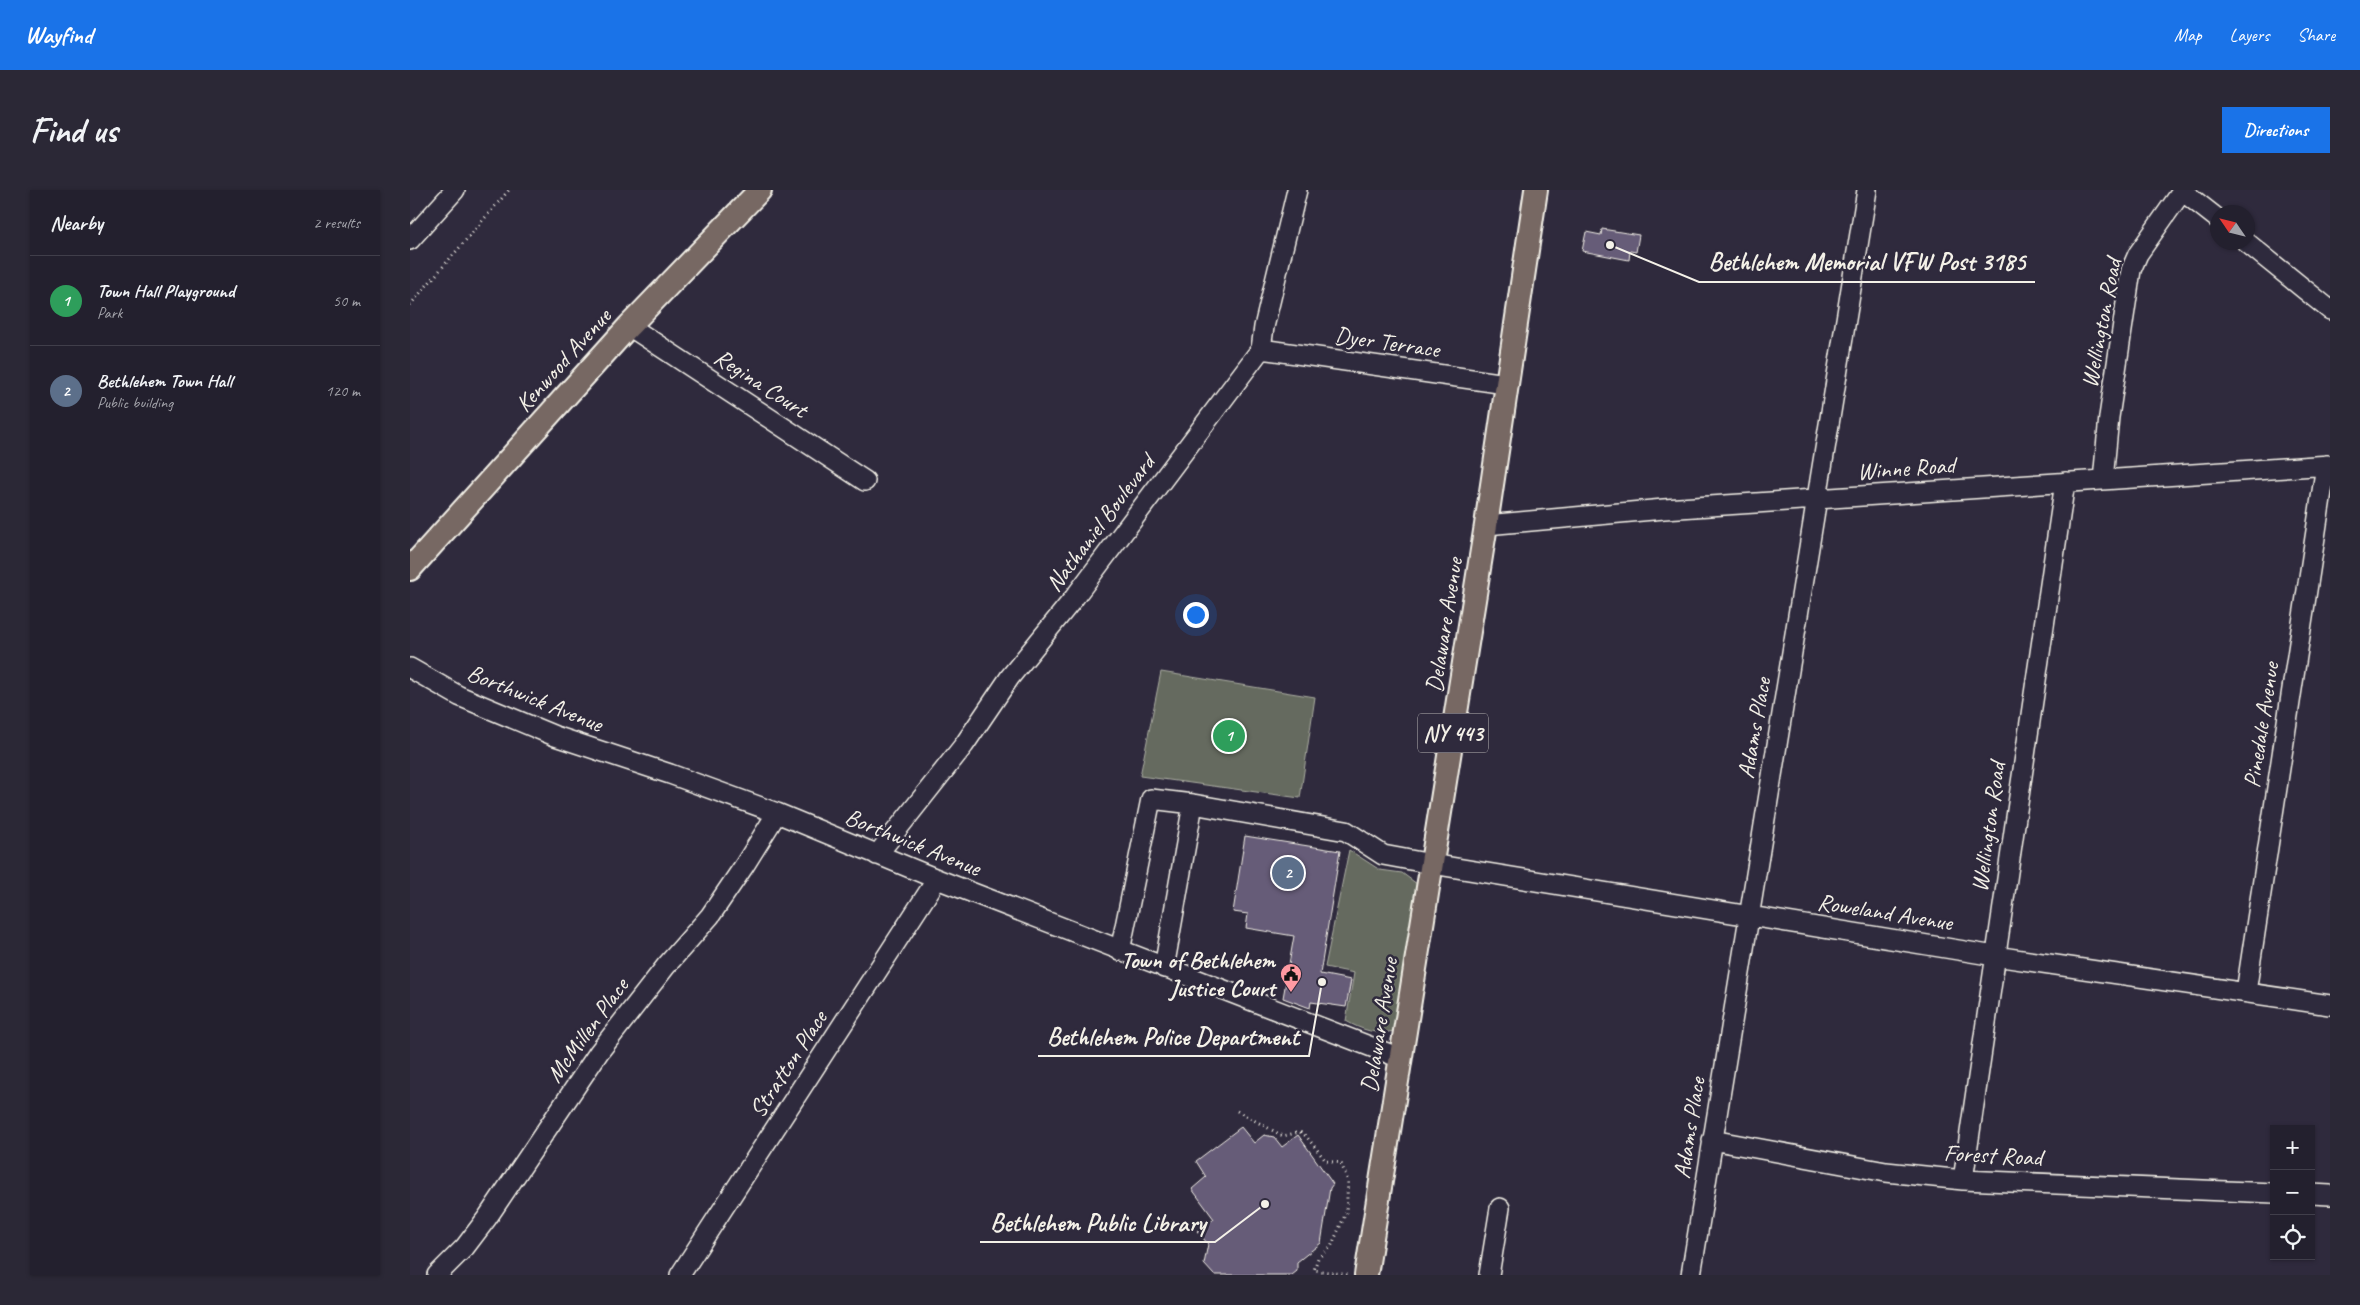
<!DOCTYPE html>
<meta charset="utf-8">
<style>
body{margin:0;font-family:Caveat,sans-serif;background:#2b2836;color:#f1f3f6}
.controls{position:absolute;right:15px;bottom:15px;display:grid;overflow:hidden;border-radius:0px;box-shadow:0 1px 4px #0004}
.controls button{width:45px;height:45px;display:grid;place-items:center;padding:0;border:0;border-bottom:1px solid #403e4a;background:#23202e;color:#f1f3f6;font:25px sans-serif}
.compass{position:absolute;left:1800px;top:15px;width:45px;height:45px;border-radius:50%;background:#23202e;box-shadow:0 1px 4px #0004;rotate:305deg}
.you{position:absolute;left:785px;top:424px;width:18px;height:18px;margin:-12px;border:4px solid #fff;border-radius:50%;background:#1a73e8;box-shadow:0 0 0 8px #1a73e833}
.badge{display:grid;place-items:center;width:32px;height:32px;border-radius:50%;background:#1a73e8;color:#fff;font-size:16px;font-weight:700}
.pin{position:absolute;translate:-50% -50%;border:2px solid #fff;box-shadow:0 1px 5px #0006}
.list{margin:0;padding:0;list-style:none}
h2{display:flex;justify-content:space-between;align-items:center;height:65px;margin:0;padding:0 20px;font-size:21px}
h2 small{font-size:16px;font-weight:400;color:#a3a3aa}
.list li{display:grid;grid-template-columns:32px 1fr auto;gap:15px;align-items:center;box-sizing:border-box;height:90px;padding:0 20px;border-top:1px solid #403e4a}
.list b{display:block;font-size:19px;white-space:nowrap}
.list p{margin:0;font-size:16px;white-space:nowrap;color:#a3a3aa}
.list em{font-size:16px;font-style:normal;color:#a3a3aa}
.icon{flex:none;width:28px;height:28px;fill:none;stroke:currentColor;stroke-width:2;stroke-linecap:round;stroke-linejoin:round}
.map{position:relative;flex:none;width:1920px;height:1085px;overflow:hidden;border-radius:0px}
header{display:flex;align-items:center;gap:30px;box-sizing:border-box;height:70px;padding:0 25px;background:#1a73e8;color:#fff}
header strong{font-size:24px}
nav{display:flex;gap:28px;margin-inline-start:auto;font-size:18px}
.intro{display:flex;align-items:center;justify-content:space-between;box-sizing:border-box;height:120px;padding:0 30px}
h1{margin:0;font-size:35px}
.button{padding:12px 22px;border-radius:0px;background:#1a73e8;color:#fff;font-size:18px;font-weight:700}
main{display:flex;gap:30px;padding:0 30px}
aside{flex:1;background:#23202e;border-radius:0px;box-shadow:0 1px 4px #0004}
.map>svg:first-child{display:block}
.green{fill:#656b5e;stroke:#acaea3}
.building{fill:#665b78;stroke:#f4f1e8}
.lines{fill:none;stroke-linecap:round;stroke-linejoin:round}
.minor-casing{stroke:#f4f1e8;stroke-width:22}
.major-casing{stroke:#f4f1e8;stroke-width:26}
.path{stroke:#f4f1e8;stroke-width:3;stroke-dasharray:1 4;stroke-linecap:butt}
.minor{stroke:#2f2a3d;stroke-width:19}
.major{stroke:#776864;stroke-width:22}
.labels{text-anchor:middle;stroke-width:5;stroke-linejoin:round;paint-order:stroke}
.shield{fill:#2f2a3d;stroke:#b9b5b5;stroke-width:1}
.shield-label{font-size:22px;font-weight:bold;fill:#f4f1e8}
.street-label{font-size:24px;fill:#f4f1e8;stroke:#2f2a3d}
.poi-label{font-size:24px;font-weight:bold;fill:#f4f1e8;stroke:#2f2a3d;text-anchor:end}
.leader{fill:none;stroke:#f4f1e8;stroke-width:2}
.callout-dot{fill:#f4f1e8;stroke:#2f2a3d;stroke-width:2}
.callout-label{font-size:25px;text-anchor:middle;font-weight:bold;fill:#f4f1e8;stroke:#2f2a3d;stroke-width:5;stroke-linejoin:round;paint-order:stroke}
</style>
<header>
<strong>Wayfind</strong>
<nav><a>Map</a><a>Layers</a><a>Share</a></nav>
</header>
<div class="intro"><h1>Find us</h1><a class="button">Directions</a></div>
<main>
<aside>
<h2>Nearby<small>2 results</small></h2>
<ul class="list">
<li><span class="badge" style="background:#2e9e5b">1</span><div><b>Town Hall Playground</b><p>Park</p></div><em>50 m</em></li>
<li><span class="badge" style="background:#5c6f8a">2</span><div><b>Bethlehem Town Hall</b><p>Public building</p></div><em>120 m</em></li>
</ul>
</aside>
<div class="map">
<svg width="1920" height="1085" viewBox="0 0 1920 1085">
<rect width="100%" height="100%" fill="#2f2a3d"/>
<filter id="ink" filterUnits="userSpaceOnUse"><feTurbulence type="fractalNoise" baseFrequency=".02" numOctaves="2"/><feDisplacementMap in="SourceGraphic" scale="10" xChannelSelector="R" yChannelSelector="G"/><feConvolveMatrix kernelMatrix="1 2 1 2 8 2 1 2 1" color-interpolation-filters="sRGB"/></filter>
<g filter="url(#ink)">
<path class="green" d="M 751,482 L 905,507 L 890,608 L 730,586 Z
M 939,660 L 970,680 L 992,683 L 1007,694 L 984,841 C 967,845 952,840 936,831 L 944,783 L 915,777 Z"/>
<path class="building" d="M 1192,39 L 1229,45 L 1226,62 L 1220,61 L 1219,70 L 1172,61 L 1176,42 L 1191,45 Z
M 835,646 L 930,661 L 910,784 L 941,790 L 936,817 L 901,812 L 900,818 L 873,808 L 884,746 L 836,738 L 838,724 L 823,722 Z
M 831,937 L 844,953 L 854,945 L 864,947 L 872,957 L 888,945 L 923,994 L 920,998 L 911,1053 L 887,1072 L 887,1081 L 882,1085 L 804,1085 L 794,1074 L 798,1054 L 787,1041 L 804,1029 L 782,999 L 796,987 L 786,971 Z"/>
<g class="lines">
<g class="minor-casing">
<path id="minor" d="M 1771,0 L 1808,29
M 0,50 L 45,0
M 1836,52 L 1920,120
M 219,136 L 455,291
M 851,159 L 1096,194
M 1693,290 L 1699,227 L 1721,80 L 1728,64 L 1773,0
M 1076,335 L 1254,319 L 1920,275
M 0,478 L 49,506 L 145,546 L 260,584 L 367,623 L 527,689 L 990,868
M 467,665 L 554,555 L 600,487 L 664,408 L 851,159 L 854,137 L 887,0
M 710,761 L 741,609 L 783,614 L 936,641 L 973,665 L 1022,674 L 1585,766 L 1920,815
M 754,778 L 783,614
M 1836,802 L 1916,275
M 1302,950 L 1476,982 L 1553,990 L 1864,1003
M 1553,990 L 1655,292
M 1901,1004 L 1920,1005
M 27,1085 L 55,1057 L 77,1028 L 189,862 L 256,776 L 300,726 L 334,676 L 367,623
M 270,1085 L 527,689
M 1079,1085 L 1090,1018
M 1281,1085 C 1338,723 1401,362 1457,0"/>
</g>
<g class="major-casing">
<path id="major" d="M 0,379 L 219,136 L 350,0
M 956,1085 L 1076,335 L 1126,0"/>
</g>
<path class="path" d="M 0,115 L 99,0
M 827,921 L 873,946 L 890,942 L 896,946 L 916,971 L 931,973 L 938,991 L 936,1023 L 921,1057 L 908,1068 L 904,1080 L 939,1085"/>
<use href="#minor" class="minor"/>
<use href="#major" class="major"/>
</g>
</g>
<defs>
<g id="civic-pin" transform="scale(1.125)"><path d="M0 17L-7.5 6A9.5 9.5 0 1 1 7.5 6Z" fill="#ff9aa2" stroke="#2f2a3d"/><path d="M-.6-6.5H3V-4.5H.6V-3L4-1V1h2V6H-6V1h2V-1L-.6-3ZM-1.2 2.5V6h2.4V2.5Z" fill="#111"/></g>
</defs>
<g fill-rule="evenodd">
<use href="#civic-pin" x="881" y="784"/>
</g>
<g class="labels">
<rect class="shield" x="1008" y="523.5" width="70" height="39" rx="4"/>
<g class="shield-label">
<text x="1043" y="551">NY 443</text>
</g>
<g class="street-label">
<text transform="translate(1691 133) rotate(-79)" y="8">Wellington Road</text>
<text transform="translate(977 152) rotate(8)" y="8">Dyer Terrace</text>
<text transform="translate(153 170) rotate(-48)" y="8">Kenwood Avenue</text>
<text transform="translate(351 193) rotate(33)" y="8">Regina Court</text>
<text transform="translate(1496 278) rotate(-4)" y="8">Winne Road</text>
<text transform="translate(690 333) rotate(-53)" y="8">Nathaniel Boulevard</text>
<text transform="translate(1034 435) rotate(-81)" y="8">Delaware Avenue</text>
<text transform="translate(125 508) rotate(22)" y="8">Borthwick Avenue</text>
<text transform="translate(1851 535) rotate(-81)" y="8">Pinedale Avenue</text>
<text transform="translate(1344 538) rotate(-80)" y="8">Adams Place</text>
<text transform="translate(1578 637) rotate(-82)" y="8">Wellington Road</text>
<text transform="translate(503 652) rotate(22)" y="8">Borthwick Avenue</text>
<text transform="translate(1475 722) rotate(9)" y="8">Roweland Avenue</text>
<text transform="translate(969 835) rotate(-81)" y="8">Delaware Avenue</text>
<text transform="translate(177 840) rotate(-54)" y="8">McMillen Place</text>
<text transform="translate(378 874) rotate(-57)" y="8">Stratton Place</text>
<text transform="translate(1279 938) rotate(-81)" y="8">Adams Place</text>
<text transform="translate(1583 965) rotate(3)" y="8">Forest Road</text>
</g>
<g class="poi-label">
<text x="865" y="778">Town of Bethlehem<tspan x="865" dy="28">Justice Court</tspan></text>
</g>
</g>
<path class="leader" d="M1200 55L1289 92H1625M912 792L899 866H628M855 1014L805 1052H570"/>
<g class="callout-dot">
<circle cx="1200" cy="55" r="5"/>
<circle cx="912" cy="792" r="5"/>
<circle cx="855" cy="1014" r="5"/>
</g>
<g class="callout-label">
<text x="1457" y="80">Bethlehem Memorial VFW Post 3185</text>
<text x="763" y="855">Bethlehem Police Department</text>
<text x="688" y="1041">Bethlehem Public Library</text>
</g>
</svg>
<div class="controls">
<button>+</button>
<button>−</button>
<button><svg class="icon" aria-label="locate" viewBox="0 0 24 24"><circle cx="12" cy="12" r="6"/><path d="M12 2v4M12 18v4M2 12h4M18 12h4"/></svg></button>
</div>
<svg class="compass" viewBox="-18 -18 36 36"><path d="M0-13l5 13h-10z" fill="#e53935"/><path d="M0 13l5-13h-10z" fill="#a3a3aa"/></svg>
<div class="you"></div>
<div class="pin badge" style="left:819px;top:546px;background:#2e9e5b">1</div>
<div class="pin badge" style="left:878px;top:683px;background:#5c6f8a">2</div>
</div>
</main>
